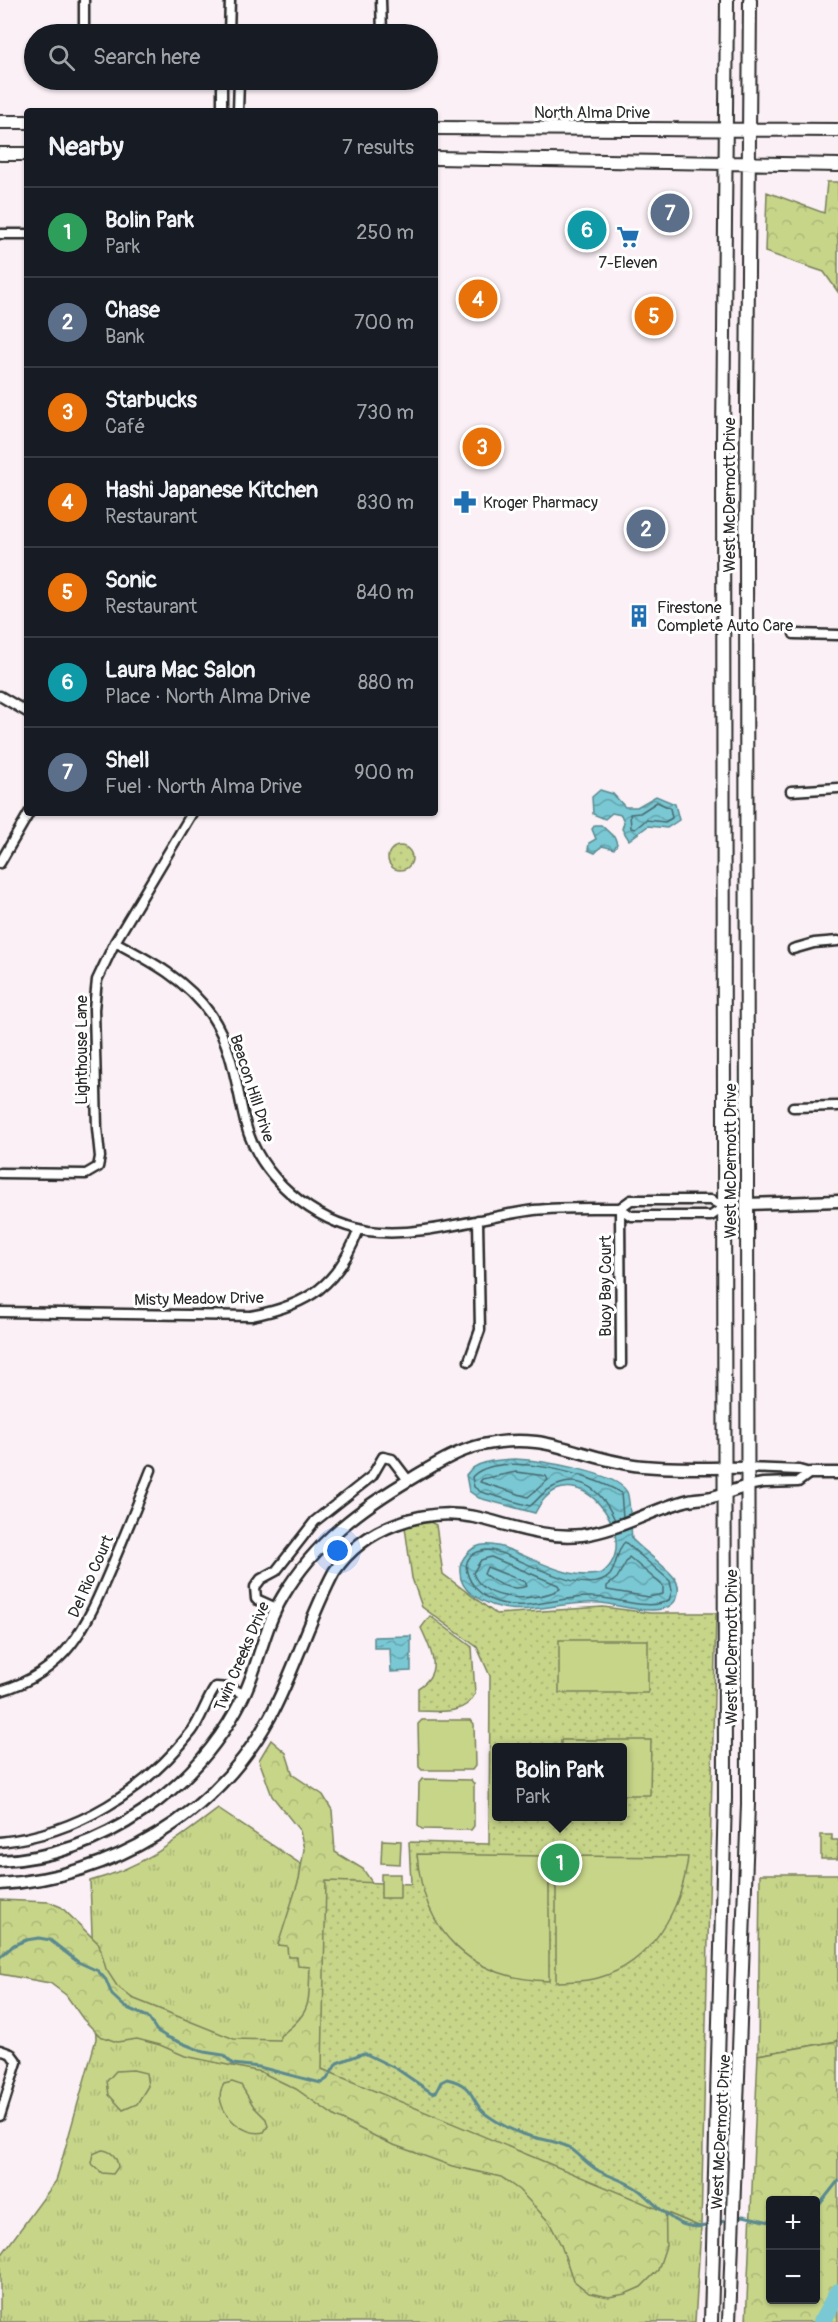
<!DOCTYPE html>
<meta charset="utf-8">
<style>
body{margin:0;font-family:Pangolin,sans-serif;background:#242831;color:#f1f3f6}
.controls{position:absolute;right:18px;bottom:18px;display:grid;overflow:hidden;border-radius:6px;box-shadow:0 2px 4px #0004}
.controls button{width:54px;height:54px;display:grid;place-items:center;padding:0;border:0;border-bottom:2px solid #363941;background:#171b24;color:#f1f3f6;font:30px sans-serif}
.you{position:absolute;left:338px;top:1551px;width:21px;height:21px;margin:-15px;border:4px solid #fff;border-radius:50%;background:#1a73e8;box-shadow:0 0 0 9px #1a73e833}
.badge{display:grid;place-items:center;width:39px;height:39px;border-radius:50%;background:#0f766e;color:#fff;font-size:20px;font-weight:700}
.pin{position:absolute;translate:-50% -50%;border:3px solid #fff;box-shadow:0 2px 6px #0006}
.popup{position:absolute;left:492px;top:1743px;width:135px;height:78px;box-sizing:border-box;display:grid;place-content:center;border-radius:6px;background:#171b24;filter:drop-shadow(0 2px 4px #0005);font-size:20px;white-space:nowrap;color:#9ea1a6}
.popup b{font-size:22px;color:#f1f3f6}
.popup::after{content:'';position:absolute;left:50%;top:100%;margin-left:-12px;border:12px solid transparent;border-top-color:#171b24}
.list{margin:0;padding:0;list-style:none}
h2{display:flex;justify-content:space-between;align-items:center;height:78px;margin:0;padding:0 24px;font-size:26px}
h2 small{font-size:20px;font-weight:400;color:#9ea1a6}
.list li{display:grid;grid-template-columns:39px 1fr auto;gap:18px;align-items:center;box-sizing:border-box;height:90px;padding:0 24px;border-top:2px solid #363941}
.list b{display:block;font-size:22px;white-space:nowrap}
.list p{margin:0;font-size:20px;white-space:nowrap;color:#9ea1a6}
.list em{font-size:20px;font-style:normal;color:#9ea1a6}
.icon{flex:none;width:33px;height:33px;fill:none;stroke:currentColor;stroke-width:2;stroke-linecap:round;stroke-linejoin:round}
.map{position:relative;flex:none;width:838px;height:2322px;overflow:hidden}
.search{position:absolute;background:#171b24;box-shadow:0 2px 4px #0004;left:24px;top:24px;width:414px;height:66px;display:flex;align-items:center;gap:15px;box-sizing:border-box;padding:0 21px;border-radius:33px;color:#9ea1a6;font-size:22px}
.panel{position:absolute;background:#171b24;box-shadow:0 2px 4px #0004;left:24px;top:108px;width:414px;height:708px;border-radius:6px}
.map>svg:first-child{display:block}
.grass{fill:url(#grass-tufts);stroke:#79805a;stroke-width:1.5}
.forest{fill:url(#forest-crowns);stroke:#79805a;stroke-width:1.5;fill-rule:evenodd}
.park{fill:url(#park-dots);stroke:#79805a;stroke-width:1.5;fill-rule:evenodd}
.pitch{fill:#c7d589;stroke:#79805a;stroke-width:1.5}
.water{fill:url(#water-waves);stroke:#5a8990;stroke-width:1.5}
.lines{fill:none;stroke-linecap:round;stroke-linejoin:round}
.shore{stroke:#4a6a6f;stroke-width:1.5}
.stream{stroke:#5a8990;stroke-width:3}
.river{stroke:#79c8d4;stroke-width:18}
.minor-casing{stroke:#2b2b2b;stroke-width:13}
.tertiary-casing{stroke:#2b2b2b;stroke-width:15}
.secondary-casing{stroke:#2b2b2b;stroke-width:16}
.minor{stroke:#fff;stroke-width:8}
.tertiary{stroke:#fff;stroke-width:10}
.secondary{stroke:#fff;stroke-width:12}
.labels{text-anchor:middle;stroke-width:6;stroke-linejoin:round;paint-order:stroke}
.street-label{font-size:16px;fill:#2b2b2b;stroke:#fff}
.poi-label{font-size:16px;fill:#2b2b2b;stroke:#fff;text-anchor:start}
</style>
<div class="map">
<svg width="838" height="2322" viewBox="0 0 838 2322">
<defs>
<pattern id="grass-tufts" width="24" height="20" patternUnits="userSpaceOnUse" patternTransform="scale(1.5)"><rect width="24" height="20" fill="#c7d589"/><path d="M3 7l-1-3M5 7V3M7 7l1-3M15 17l-1-3M17 17v-4M19 17l1-3" fill="none" stroke="#abb776"/></pattern>
<pattern id="forest-crowns" width="20" height="18" patternUnits="userSpaceOnUse" patternTransform="scale(1.5)"><rect width="20" height="18" fill="#c7d589"/><path d="M2 6a3 3 0 1 1 6 0M12 15a3 3 0 1 1 6 0" fill="none" stroke="#abb776"/></pattern>
<pattern id="park-dots" width="8" height="8" patternUnits="userSpaceOnUse" patternTransform="scale(1.5)"><rect width="8" height="8" fill="#c7d589"/><path d="M2 2h.1M6 6h.1" fill="none" stroke="#abb776" stroke-width="1.8" stroke-linecap="round"/></pattern>
<pattern id="water-waves" width="16" height="10" patternUnits="userSpaceOnUse" patternTransform="scale(1.5)"><rect width="16" height="10" fill="#79c8d4"/><path d="M0 5q4-4 8 0t8 0" fill="none" stroke="#63a3ac"/></pattern>
</defs>
<rect width="100%" height="100%" fill="#faf0f5"/>
<filter id="ink" filterUnits="userSpaceOnUse"><feTurbulence type="fractalNoise" baseFrequency=".0167" numOctaves="2"/><feDisplacementMap in="SourceGraphic" scale="12" xChannelSelector="R" yChannelSelector="G"/><feConvolveMatrix kernelMatrix="1 2 1 2 8 2 1 2 1" color-interpolation-filters="sRGB"/></filter>
<g filter="url(#ink)">
<path class="grass" d="M 218,1809 L 326,1881 L 322,2069 L 701,2227 L 695,2322 L 0,2322 L 0,2257 L 56,2181 L 96,2039 L 90,1881 C 143,1867 176,1841 218,1809 Z
M 760,1874 L 838,1874 L 838,2041 L 758,2055 Z"/>
<path class="forest" d="M 827,182 L 838,182 L 838,292 L 824,272 L 765,252 L 767,192 L 824,213 Z
M 271,1740 L 286,1753 L 293,1775 L 323,1795 L 332,1810 L 335,1852 L 363,1869 L 375,1887 L 664,2124 L 666,2246 L 658,2270 L 641,2287 L 625,2294 L 609,2297 L 589,2293 L 573,2280 L 561,2245 L 549,2222 L 519,2190 L 501,2177 L 452,2166 L 391,2144 L 336,2117 L 296,2089 L 261,2072 L 185,2056 L 160,2045 L 137,2039 L 117,2042 L 100,2036 L 83,2019 L 66,1995 L 50,1983 L 0,1974 L 0,1900 L 49,1902 L 61,1907 L 99,1944 L 106,1969 L 117,1986 L 132,1998 L 234,2039 L 280,2040 L 280,2036 C 313,2011 308,2005 310,1967 L 298,1966 L 297,1957 L 288,1957 L 287,1946 L 278,1945 L 299,1879 L 304,1849 L 300,1831 L 272,1796 L 259,1760 Z
M 838,2041 L 838,2322 L 746,2322 L 758,2055 ZM 770,2200 L 816,2200 L 816,2300 L 770,2300 Z"/>
<path class="park" d="M388 858a12 12 0 1 1 24 0a12 12 0 1 1-24 0Z
M 430,1522 L 436,1525 L 443,1574 L 496,1614 L 603,1607 L 650,1613 L 716,1613 L 701,2227 L 322,2069 L 326,1881 L 411,1884 L 409,1842 L 489,1844 L 490,1676 L 477,1647 L 422,1607 L 412,1578 L 405,1527 ZM 497,1748 L 623,1748 L 623,1816 L 497,1816 Z
M 430,1616 L 472,1647 L 475,1694 C 464,1716 439,1711 418,1711 L 418,1688 C 444,1672 431,1650 421,1628 Z
M 821,1835 L 832,1835 L 832,1840 L 838,1840 L 838,1859 L 821,1859 Z"/>
<path class="pitch" d="M 559,1640 L 648,1640 L 648,1693 L 559,1693 Z
M 422,1720 L 471,1720 L 474,1724 L 475,1766 L 472,1770 L 422,1770 L 419,1767 L 418,1724 Z
M 561,1740 L 651,1740 L 650,1795 L 623,1795 L 623,1748 L 561,1747 Z
M 422,1779 L 471,1780 L 474,1784 L 474,1826 L 471,1830 L 422,1829 L 418,1826 L 419,1783 Z
M 382,1840 L 401,1841 L 400,1864 L 381,1863 Z
M 417,1854 L 541,1856 L 549,1862 L 549,1981 C 471,1979 423,1933 417,1854 Z
M 563,1856 L 688,1857 C 682,1909 652,1963 598,1978 C 585,1982 569,1981 556,1982 L 556,1861 Z
M 381,1874 L 400,1874 L 400,1898 L 381,1898 Z
M 133,2070 L 146,2073 L 148,2086 L 137,2104 L 123,2110 L 109,2095 L 107,2081 L 116,2071 Z
M 232,2082 L 241,2085 L 254,2107 L 266,2119 L 268,2126 L 264,2132 C 242,2138 209,2106 224,2084 Z
M 102,2150 C 112,2151 117,2157 118,2167 L 113,2174 L 102,2173 L 91,2163 L 93,2154 Z"/>
<path class="water" d="M 600,790 L 613,794 L 625,807 L 637,807 L 656,796 L 675,804 L 679,820 L 667,828 L 648,826 L 629,840 L 622,829 L 624,822 L 621,815 L 612,813 L 605,819 L 593,814 L 592,797 Z
M 595,825 L 601,825 L 615,838 L 617,844 L 614,849 L 602,846 L 595,853 L 588,850 L 589,843 L 596,839 L 592,829 Z
M 515,1459 C 538,1460 617,1472 627,1492 C 630,1498 631,1530 632,1539 C 643,1551 668,1568 675,1579 C 679,1585 679,1591 677,1597 C 668,1621 620,1605 601,1603 C 555,1599 515,1625 473,1595 C 466,1590 460,1582 460,1572 C 459,1562 467,1551 476,1547 C 504,1533 558,1586 602,1573 C 648,1539 570,1442 535,1513 L 479,1498 L 469,1491 L 466,1475 C 476,1460 500,1460 515,1459 Z
M 411,1636 L 411,1671 L 391,1672 L 390,1648 L 374,1648 L 374,1637 Z"/>
<g class="lines">
<path class="shore" d="M 657,802 L 670,808 L 672,818 L 665,822 L 646,820 L 635,829 L 631,828 L 630,814 L 640,813 Z
M 516,1472 L 546,1476 L 548,1480 L 528,1497 L 480,1482 L 482,1479 Z
M 615,1520 C 602,1491 580,1470 548,1490 C 541,1494 537,1501 530,1506 L 481,1492 L 474,1487 L 472,1477 C 498,1448 593,1475 621,1493 L 623,1517
M 625,1542 L 670,1581 L 672,1591 L 669,1600 C 648,1612 615,1597 592,1597 C 561,1596 527,1612 497,1602 C 466,1592 450,1550 491,1550 C 517,1555 587,1601 610,1575 C 617,1566 617,1548 625,1542 Z
M 491,1557 L 558,1585 L 560,1589 C 536,1602 484,1603 473,1573 L 481,1560 Z
M 629,1557 L 663,1586 L 663,1594 L 649,1597 L 607,1590 L 607,1586 L 617,1578 Z
M 487,1567 L 525,1582 L 527,1586 C 511,1592 496,1584 484,1574 Z"/>
<path class="stream" d="M 0,1957 L 14,1945 L 26,1940 L 39,1938 L 50,1940 L 78,1962 L 98,1971 L 106,1980 L 112,1995 L 125,2007 L 148,2017 L 157,2031 L 167,2037 L 204,2052 L 223,2055 L 233,2064 L 259,2067 L 321,2083 L 327,2079 L 337,2063 L 364,2053 L 397,2069 L 432,2093 L 436,2092 L 441,2082 L 447,2079 C 479,2086 468,2105 493,2119 C 502,2125 515,2132 526,2135 C 541,2140 556,2140 570,2148 C 580,2155 588,2165 599,2171 C 613,2178 627,2181 640,2191 C 662,2209 678,2234 710,2225
M 816,2209 L 838,2181
M 737,2218 L 743,2216 L 770,2222
M 716,2223 L 730,2220"/>
<path class="river" d="M 822,2322 L 838,2292"/>
<g class="minor-casing">
<path id="minor" d="M 84,0 L 84,25
M 381,0 L 382,34
M 229,34 L 230,0
M 222,111 L 222,80
M 238,111 L 239,80
M 0,234 L 27,234
M 794,634 L 838,635
M 0,696 L 27,712
M 791,791 L 838,788
M 0,863 L 29,813
M 115,942 C 151,961 187,980 211,1015 C 233,1048 236,1085 245,1122 C 259,1177 313,1222 368,1231 C 423,1238 480,1217 534,1210 C 562,1207 592,1208 620,1208 L 631,1216 L 711,1216 L 724,1207 L 711,1200 L 631,1200 L 620,1208
M 793,949 L 814,943 L 838,941
M 793,1107 L 838,1106
M 0,1173 L 86,1174 L 98,1167 L 100,1157 L 97,1128 L 94,1009 L 97,980 L 115,942 L 192,813
M 620,1208 L 621,1364
M 0,1312 L 251,1316 C 309,1305 338,1285 359,1229
M 469,1361 L 480,1330 L 478,1220
M 747,1468 L 799,1470 L 810,1473
M 747,1486 L 763,1483 L 798,1482 L 810,1473
M 276,1608 L 256,1599 L 255,1587 L 261,1579 L 276,1571 L 315,1521 L 372,1476 L 383,1457 L 392,1459 L 408,1480
M 0,1691 C 69,1671 87,1624 113,1563 C 126,1532 139,1501 151,1470
M 0,1842 C 77,1834 145,1791 192,1731 C 201,1719 209,1694 216,1687 L 230,1688 L 244,1694
M 0,2050 L 11,2054 L 17,2062 L 0,2116"/>
</g>
<g class="tertiary-casing">
<path id="tertiary" d="M 747,1204 L 838,1201
M 810,1473 L 838,1473
M 0,1861 C 103,1856 198,1788 243,1697 C 259,1664 264,1627 283,1596 C 315,1542 361,1508 414,1477 C 436,1464 456,1451 482,1445 C 547,1431 575,1457 634,1465 C 671,1470 710,1467 747,1468
M 0,1884 C 111,1877 216,1816 270,1717 C 295,1670 309,1619 334,1572 C 364,1527 423,1507 475,1517 C 511,1525 543,1539 582,1535 C 619,1530 649,1511 685,1501 C 694,1498 703,1499 712,1497 C 724,1494 735,1490 747,1486"/>
</g>
<g class="secondary-casing">
<path id="secondary" d="M 0,122 L 27,122
M 435,128 L 838,130
M 0,154 L 27,154
M 435,158 L 838,165
M 711,2322 L 725,1798 L 723,443 L 727,0
M 729,2322 L 748,1804 L 746,545 L 750,0"/>
</g>
<use href="#minor" class="minor"/>
<use href="#tertiary" class="tertiary"/>
<use href="#secondary" class="secondary"/>
</g>
</g>
<defs>
<g id="supermarket-bare" transform="scale(1.8)"><path d="M-6-5.5h2.5l.6 2H6L4.5 2H-2.5L-4.4-4H-6ZM-1.5 3.2a1.3 1.3 0 1 0 .1 0ZM3 3.2a1.3 1.3 0 1 0 .1 0Z" fill="#1f6fb2" stroke="#fff" stroke-width="2.5" paint-order="stroke"/></g>
<g id="pharmacy-bare" transform="scale(1.8)"><path d="M-2-6h4v4h4v4h-4v4h-4v-4h-4v-4h4Z" fill="#1f6fb2" stroke="#fff" stroke-width="2.5" paint-order="stroke"/></g>
<g id="building-bare" transform="scale(1.8)"><path d="M-4-6H4V6H1V3H-1V6H-4ZM-2.5-4.3h1.7v1.8h-1.7ZM.8-4.3h1.7v1.8H.8ZM-2.5-1h1.7V.8h-1.7ZM.8-1h1.7V.8H.8Z" fill="#1f6fb2" stroke="#fff" stroke-width="2.5" paint-order="stroke"/></g>
</defs>
<g fill-rule="evenodd">
<use href="#supermarket-bare" x="628" y="237"/>
<use href="#pharmacy-bare" x="465" y="502"/>
<use href="#building-bare" x="639" y="616"/>
</g>
<g class="labels">
<g class="street-label">
<text x="592" y="118">North Alma Drive</text>
<text transform="translate(729 495) rotate(-90)" y="6">West McDermott Drive</text>
<text transform="translate(81 1050) rotate(-90)" y="6">Lighthouse Lane</text>
<text transform="translate(253 1088) rotate(72)" y="6">Beacon Hill Drive</text>
<text transform="translate(730 1161) rotate(-90)" y="6">West McDermott Drive</text>
<text transform="translate(605 1286) rotate(-90)" y="6">Buoy Bay Court</text>
<text transform="translate(199 1298) rotate(-1)" y="6">Misty Meadow Drive</text>
<text transform="translate(90 1576) rotate(-66)" y="6">Del Rio Court</text>
<text transform="translate(731 1647) rotate(-90)" y="6">West McDermott Drive</text>
<text transform="translate(241 1656) rotate(-67)" y="6">Twin Creeks Drive</text>
<text transform="translate(720 2132) rotate(-87)" y="6">West McDermott Drive</text>
</g>
<g class="poi-label">
<text x="628" y="268" text-anchor="middle">7-Eleven</text>
<text x="483" y="508">Kroger Pharmacy</text>
<text x="657" y="613">Firestone<tspan x="657" dy="18">Complete Auto Care</tspan></text>
</g>
</g>
</svg>
<div class="controls">
<button>+</button>
<button>−</button>
</div>
<div class="you"></div>
<div class="pin badge" style="left:560px;top:1863px;background:#2e9e5b">1</div>
<div class="popup"><b>Bolin Park</b>Park</div>
<div class="pin badge" style="left:646px;top:529px;background:#5c6f8a">2</div>
<div class="pin badge" style="left:482px;top:447px;background:#e8710a">3</div>
<div class="pin badge" style="left:478px;top:299px;background:#e8710a">4</div>
<div class="pin badge" style="left:654px;top:316px;background:#e8710a">5</div>
<div class="pin badge" style="left:587px;top:230px;background:#0f9aa8">6</div>
<div class="pin badge" style="left:670px;top:213px;background:#5c6f8a">7</div>
<div class="search"><svg class="icon" aria-label="search" viewBox="0 0 24 24"><circle cx="10" cy="10" r="6"/><path d="M15 15l6 6"/></svg>Search here</div>
<section class="panel">
<h2>Nearby<small>7 results</small></h2>
<ul class="list">
<li><span class="badge" style="background:#2e9e5b">1</span><div><b>Bolin Park</b><p>Park</p></div><em>250 m</em></li>
<li><span class="badge" style="background:#5c6f8a">2</span><div><b>Chase</b><p>Bank</p></div><em>700 m</em></li>
<li><span class="badge" style="background:#e8710a">3</span><div><b>Starbucks</b><p>Café</p></div><em>730 m</em></li>
<li><span class="badge" style="background:#e8710a">4</span><div><b>Hashi Japanese Kitchen</b><p>Restaurant</p></div><em>830 m</em></li>
<li><span class="badge" style="background:#e8710a">5</span><div><b>Sonic</b><p>Restaurant</p></div><em>840 m</em></li>
<li><span class="badge" style="background:#0f9aa8">6</span><div><b>Laura Mac Salon</b><p>Place · North Alma Drive</p></div><em>880 m</em></li>
<li><span class="badge" style="background:#5c6f8a">7</span><div><b>Shell</b><p>Fuel · North Alma Drive</p></div><em>900 m</em></li>
</ul>
</section>
</div>
